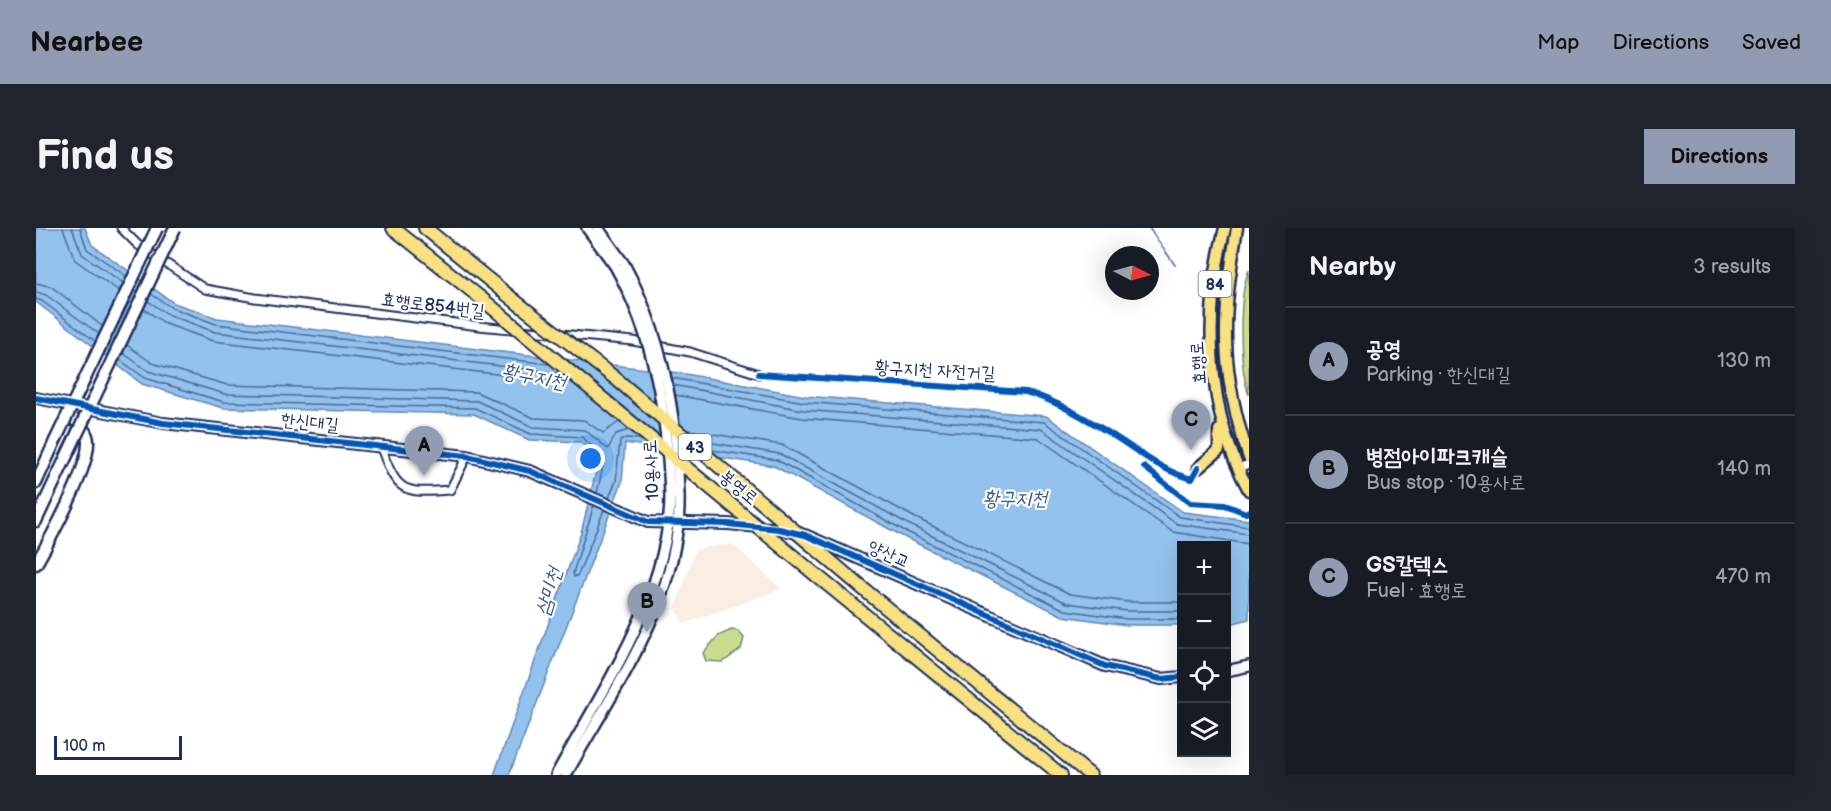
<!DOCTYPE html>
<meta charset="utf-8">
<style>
body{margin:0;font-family:"Balsamiq Sans","Poor Story",sans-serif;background:#20242c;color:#f1f3f6}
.controls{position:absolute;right:18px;bottom:18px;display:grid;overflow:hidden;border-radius:0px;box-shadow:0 6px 24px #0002}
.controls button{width:54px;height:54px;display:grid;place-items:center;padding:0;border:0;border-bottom:2px solid #363941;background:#171b24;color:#f1f3f6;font:30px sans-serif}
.compass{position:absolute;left:1069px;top:18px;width:54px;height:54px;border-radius:50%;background:#171b24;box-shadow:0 6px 24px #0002;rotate:96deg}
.scale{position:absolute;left:18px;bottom:15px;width:128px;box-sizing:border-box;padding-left:6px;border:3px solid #1b2f5e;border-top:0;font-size:16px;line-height:21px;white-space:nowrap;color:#1b2f5e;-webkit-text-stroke:4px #fff;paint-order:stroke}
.you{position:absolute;left:555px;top:231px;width:21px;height:21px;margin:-15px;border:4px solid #fff;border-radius:50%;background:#1a73e8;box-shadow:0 0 0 9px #1a73e833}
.badge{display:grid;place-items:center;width:39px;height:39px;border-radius:50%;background:#919bb2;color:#111;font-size:20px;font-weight:700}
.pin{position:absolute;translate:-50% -50px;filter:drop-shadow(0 2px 3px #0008)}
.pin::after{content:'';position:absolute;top:32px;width:21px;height:18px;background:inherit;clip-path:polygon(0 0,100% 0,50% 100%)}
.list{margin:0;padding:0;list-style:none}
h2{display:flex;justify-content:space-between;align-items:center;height:78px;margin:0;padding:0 24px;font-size:26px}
h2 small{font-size:20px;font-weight:400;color:#9ea1a6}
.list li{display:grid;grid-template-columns:39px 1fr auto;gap:18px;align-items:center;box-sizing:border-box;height:108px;padding:0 24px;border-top:2px solid #363941}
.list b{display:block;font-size:22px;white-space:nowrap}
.list p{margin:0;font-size:20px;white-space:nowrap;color:#9ea1a6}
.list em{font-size:20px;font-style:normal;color:#9ea1a6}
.icon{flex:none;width:33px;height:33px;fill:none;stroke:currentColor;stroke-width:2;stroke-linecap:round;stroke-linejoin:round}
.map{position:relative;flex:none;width:1213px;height:547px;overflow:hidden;border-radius:0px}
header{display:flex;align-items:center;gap:36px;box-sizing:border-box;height:84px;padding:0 30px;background:#919bb2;color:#111}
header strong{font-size:28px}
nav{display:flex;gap:33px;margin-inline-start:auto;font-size:21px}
.intro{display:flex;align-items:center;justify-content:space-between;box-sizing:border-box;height:144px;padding:0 36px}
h1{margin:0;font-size:42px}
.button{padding:15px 27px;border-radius:0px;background:#919bb2;color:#111;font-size:21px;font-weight:700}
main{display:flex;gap:36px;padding:0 36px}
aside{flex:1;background:#171b24;border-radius:0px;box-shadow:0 6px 24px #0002}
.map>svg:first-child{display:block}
.built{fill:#faede2}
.green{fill:#c9dc90;stroke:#728677;stroke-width:1.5}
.water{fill:#92c2ed;stroke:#6287b4;stroke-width:1.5}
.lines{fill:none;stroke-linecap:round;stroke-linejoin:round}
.shore{stroke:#4b6a97;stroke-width:1.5}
.stream{stroke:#6287b4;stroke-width:2}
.minor-casing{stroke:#1b2f5e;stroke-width:11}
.tertiary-casing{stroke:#1b2f5e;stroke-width:14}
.secondary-casing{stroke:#1b2f5e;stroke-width:15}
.primary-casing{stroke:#1b2f5e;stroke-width:15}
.trunk-casing{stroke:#1b2f5e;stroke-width:16}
.minor{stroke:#fff;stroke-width:7}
.tertiary{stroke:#fff;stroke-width:9}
.secondary{stroke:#fff;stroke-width:10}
.primary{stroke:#f9e181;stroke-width:10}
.trunk{stroke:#f9e181;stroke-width:12}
.tertiary-bridge-casing{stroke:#1b2f5e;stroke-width:14;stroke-linecap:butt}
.secondary-bridge-casing{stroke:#1b2f5e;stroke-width:15;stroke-linecap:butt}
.trunk-bridge-casing{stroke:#1b2f5e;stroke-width:16;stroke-linecap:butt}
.tertiary-bridge{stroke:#fff;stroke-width:9}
.secondary-bridge{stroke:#fff;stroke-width:10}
.trunk-bridge{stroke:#f9e181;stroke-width:12}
.cycleway-casing{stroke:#fff;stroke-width:10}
.cycleway{stroke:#0057b8;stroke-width:6}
.labels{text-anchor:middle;stroke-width:4.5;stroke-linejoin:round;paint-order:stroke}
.shield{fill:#fff;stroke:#5f6d8e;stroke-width:1.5}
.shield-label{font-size:16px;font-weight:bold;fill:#1b2f5e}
.street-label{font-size:18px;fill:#1b2f5e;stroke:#fff}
.water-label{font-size:20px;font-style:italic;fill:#3f5b89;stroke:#fff}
</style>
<header>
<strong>Nearbee</strong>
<nav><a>Map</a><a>Directions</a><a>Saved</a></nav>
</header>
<div class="intro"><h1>Find us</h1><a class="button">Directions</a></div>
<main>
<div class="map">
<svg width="1213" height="547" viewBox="0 0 1213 547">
<rect width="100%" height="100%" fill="#fff"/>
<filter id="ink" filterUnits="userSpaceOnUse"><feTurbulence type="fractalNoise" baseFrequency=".0167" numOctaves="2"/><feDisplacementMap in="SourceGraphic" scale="12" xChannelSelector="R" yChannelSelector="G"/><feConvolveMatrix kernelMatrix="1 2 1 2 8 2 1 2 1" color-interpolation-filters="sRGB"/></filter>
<g filter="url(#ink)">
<path class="built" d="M 697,316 L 745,361 L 648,396 L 639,380 L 660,321 Z"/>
<path class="green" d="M 1213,42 L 1213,167 C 1203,139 1202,68 1213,42 Z
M 695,402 L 702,403 L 708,410 L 705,421 L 687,434 L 670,433 L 667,425 L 682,408 Z"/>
<path class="water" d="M 0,0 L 49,0 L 56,17 L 138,75 L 181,90 L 644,145 L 769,168 L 1010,188 L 1147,284 L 1213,292 L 1213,391 L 1191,397 L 1190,317 L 1146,317 L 1145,397 L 1091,397 L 1027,388 L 868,309 L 738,238 L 589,215 L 586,254 L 473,547 L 458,547 L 545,305 L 563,231 L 544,214 L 493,212 L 438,186 L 187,180 L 106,156 L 0,74 Z"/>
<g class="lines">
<path class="shore" d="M 27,0 L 39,32 L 83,63
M 36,0 L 46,26 L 87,55
M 44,0 L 51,21 L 90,48
M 0,55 L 16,59 L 66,98
M 0,64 L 10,67 L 63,106
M 115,66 L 136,80 L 180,96 L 513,136
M 0,71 L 6,73 L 59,113
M 112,73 L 133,87 L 179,104 L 523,145
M 108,81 L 130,96 L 177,113 L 536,155
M 91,117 L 116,135 L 191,157 L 440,164 L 498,190 L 548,192 L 567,205 L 583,194
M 87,125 L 112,143 L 189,166 L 441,173 L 497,199 L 549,202 L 572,221 L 580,206 L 593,202
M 84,132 L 109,150 L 188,174 L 439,180 L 495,206 L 546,209 L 569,230 L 561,265
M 636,150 L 768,174 L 1008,194 L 1144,289 L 1213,299
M 637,157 L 767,182 L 1005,201 L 1141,296 L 1213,306
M 639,167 L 766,190 L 1002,210 L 1137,304 L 1213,316
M 652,202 L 746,217 L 878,289 L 1034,366 L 1092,374 L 1146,374
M 665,213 L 744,226 L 874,297 L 1031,375 L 1091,383 L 1146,383
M 676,222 L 741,232 L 871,304 L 1029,382 L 1091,391 L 1146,391
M 573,270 L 580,253 L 584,213 L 590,210 L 604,211
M 558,277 L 537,345 L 538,349 L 542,347 L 568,282"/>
<path class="stream" d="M 1113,0 L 1139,37"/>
<g class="minor-casing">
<path id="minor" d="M 85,0 L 102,17 L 169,61 L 219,70 L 443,98 L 597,113 L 654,124 L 723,146
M 344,217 C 361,264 365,266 414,262 L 431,228
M 1202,240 L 1213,236"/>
</g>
<g class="tertiary-casing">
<path id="tertiary" d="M 551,0 L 579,38
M 562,0 L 588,36
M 0,170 L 127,195 L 431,228 L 494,243 L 612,294 L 692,296 L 743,301 L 769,307 L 1069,438 L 1125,451 L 1146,449
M 1190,443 L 1213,438
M 520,547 C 565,464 634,365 634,267
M 530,547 C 578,461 646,369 643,268"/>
</g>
<g class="secondary-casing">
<path id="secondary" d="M 0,255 L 19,213
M 0,293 L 33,223
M 0,336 C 15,310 51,244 52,216 C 53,204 43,196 35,189 L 38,178"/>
</g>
<g class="primary-casing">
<path id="primary" d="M 1189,0 C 1167,84 1170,185 1213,262
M 1201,0 C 1186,91 1183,141 1213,230
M 1162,240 L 1183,222 L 1183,202"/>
</g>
<g class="trunk-casing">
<path id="trunk" d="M 357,0 L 446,71
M 389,0 L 484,77
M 780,347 L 1025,547
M 831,364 L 1054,547"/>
</g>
<use href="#minor" class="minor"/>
<use href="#tertiary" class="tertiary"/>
<use href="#secondary" class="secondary"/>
<use href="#primary" class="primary"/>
<use href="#trunk" class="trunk"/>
<g class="tertiary-bridge-casing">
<path id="tertiary-bridge" d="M 588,36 C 627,108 641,186 643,268
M 579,38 C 619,110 631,187 634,267"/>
</g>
<g class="secondary-bridge-casing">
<path id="secondary-bridge" d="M 19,213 L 121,0
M 33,223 L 139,0"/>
</g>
<g class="trunk-bridge-casing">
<path id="trunk-bridge" d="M 446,71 L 780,347
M 484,77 L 579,150 L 831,364"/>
</g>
<use href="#tertiary-bridge" class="tertiary-bridge"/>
<use href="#secondary-bridge" class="secondary-bridge"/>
<use href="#trunk-bridge" class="trunk-bridge"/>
<g class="cycleway-casing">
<path id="cycleway" d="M 723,146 L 990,164 C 1021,173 1051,191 1078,208 C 1105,225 1126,243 1156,251 L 1162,240
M 0,170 L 127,195 L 431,228 L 494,243 L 612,294 L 692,296 L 743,301 L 769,307 L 1069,438 L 1125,451 L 1146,449
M 1108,239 L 1154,275 L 1189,277 L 1210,285 L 1213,283"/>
</g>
<use href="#cycleway" class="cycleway"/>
</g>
</g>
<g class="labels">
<g class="shield">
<rect x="1162.5" y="43" width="33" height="26" rx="4.5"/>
<rect x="642.5" y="206" width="33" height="26" rx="4.5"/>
</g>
<g class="shield-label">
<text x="1179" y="62">84</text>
<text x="659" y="225">43</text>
</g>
<g class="street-label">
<text transform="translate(397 77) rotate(7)" y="6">효행로854번길</text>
<text transform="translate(1162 135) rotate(-94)" y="6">효행로</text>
<text transform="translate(899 142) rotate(3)" y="6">황구지천 자전거길</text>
<text transform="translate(274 194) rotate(6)" y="6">한신대길</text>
<text transform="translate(615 242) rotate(-93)" y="6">10용사로</text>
<text transform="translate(703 259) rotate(40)" y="6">봉영로</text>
<text transform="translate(853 326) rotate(24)" y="6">양산교</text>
</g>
<g class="water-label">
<text transform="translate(498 148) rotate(11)" y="7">황구지천</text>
<text x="979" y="277">황구지천</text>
<text transform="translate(512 363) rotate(-73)" y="7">삼미천</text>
</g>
</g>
</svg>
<div class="controls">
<button>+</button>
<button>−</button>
<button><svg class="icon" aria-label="locate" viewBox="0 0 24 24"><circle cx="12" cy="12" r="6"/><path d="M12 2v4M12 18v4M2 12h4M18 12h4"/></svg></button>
<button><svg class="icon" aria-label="layers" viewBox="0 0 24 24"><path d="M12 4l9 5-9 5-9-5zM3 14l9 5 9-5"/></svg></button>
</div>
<svg class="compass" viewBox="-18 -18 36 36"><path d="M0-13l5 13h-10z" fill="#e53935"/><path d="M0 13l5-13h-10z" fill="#9ea1a6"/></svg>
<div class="scale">100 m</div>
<div class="you"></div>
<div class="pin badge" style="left:388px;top:248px">A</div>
<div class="pin badge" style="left:611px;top:404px">B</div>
<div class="pin badge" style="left:1155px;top:222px">C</div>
</div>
<aside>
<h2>Nearby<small>3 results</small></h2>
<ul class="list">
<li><span class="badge">A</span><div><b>공영</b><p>Parking · 한신대길</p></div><em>130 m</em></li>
<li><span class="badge">B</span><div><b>병점아이파크캐슬</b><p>Bus stop · 10용사로</p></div><em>140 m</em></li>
<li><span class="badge">C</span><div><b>GS칼텍스</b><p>Fuel · 효행로</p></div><em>470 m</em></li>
</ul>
</aside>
</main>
